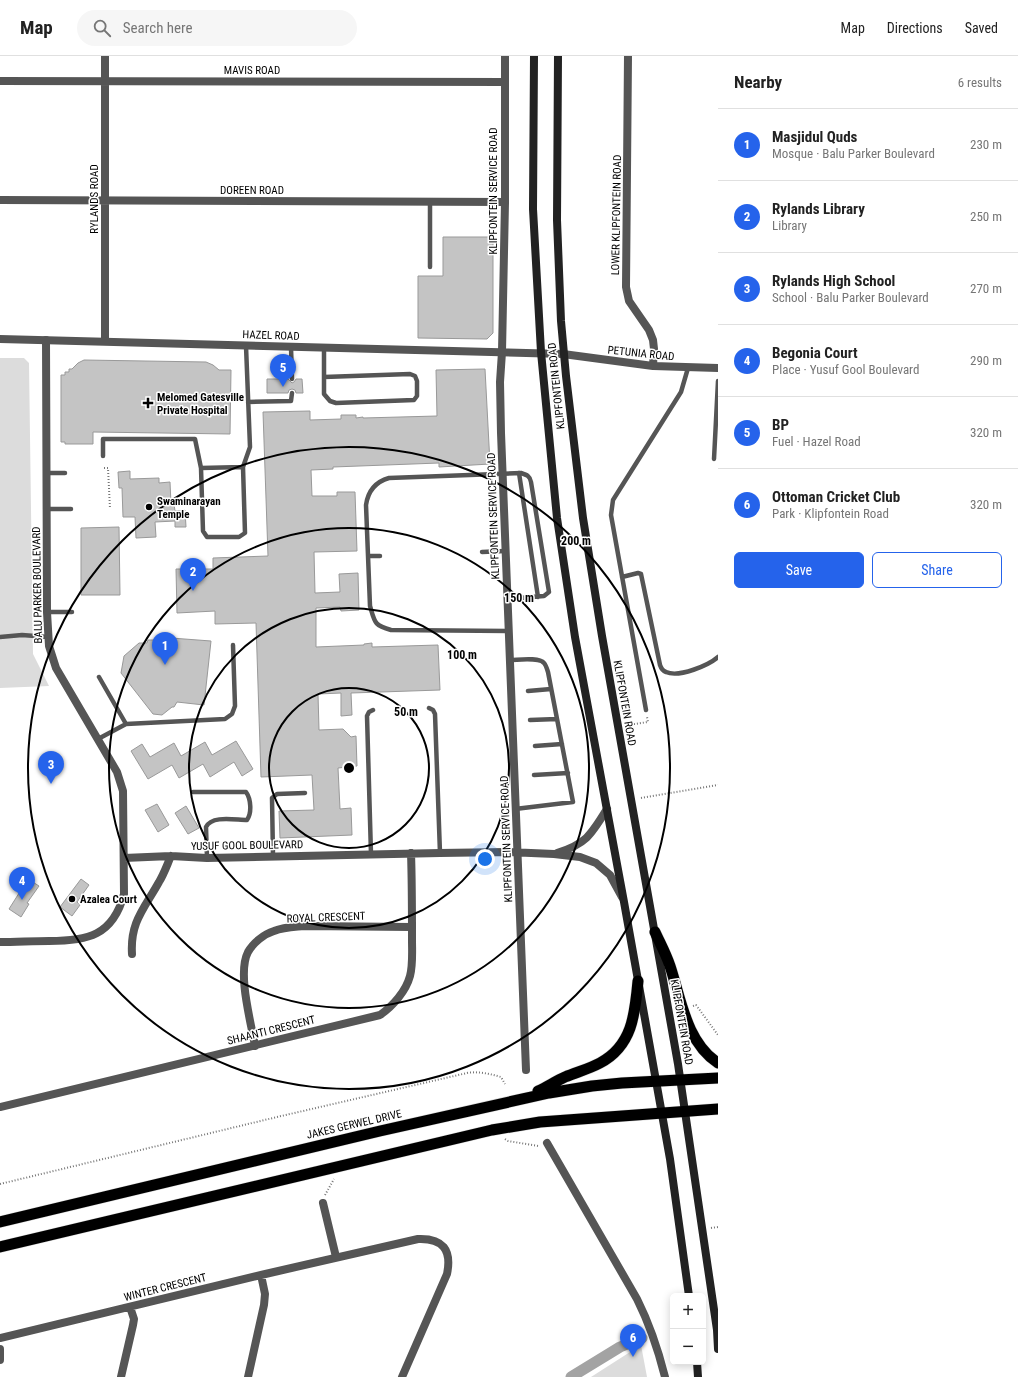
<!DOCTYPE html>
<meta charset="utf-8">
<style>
body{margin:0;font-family:"Roboto Condensed",sans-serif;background:#f6f6f6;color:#222}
.controls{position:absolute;right:12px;bottom:12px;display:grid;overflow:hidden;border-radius:6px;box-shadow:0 2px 10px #0003}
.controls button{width:36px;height:36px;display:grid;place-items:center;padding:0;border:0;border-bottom:1px solid #e0e0e0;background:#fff;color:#222;font:20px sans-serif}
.you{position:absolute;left:485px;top:803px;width:14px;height:14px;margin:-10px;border:3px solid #fff;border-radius:50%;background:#1a73e8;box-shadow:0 0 0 6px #1a73e833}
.badge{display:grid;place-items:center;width:26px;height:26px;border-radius:50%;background:#2563eb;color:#fff;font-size:13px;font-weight:700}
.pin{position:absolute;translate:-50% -33px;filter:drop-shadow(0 1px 2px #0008)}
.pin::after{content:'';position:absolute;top:21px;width:14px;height:12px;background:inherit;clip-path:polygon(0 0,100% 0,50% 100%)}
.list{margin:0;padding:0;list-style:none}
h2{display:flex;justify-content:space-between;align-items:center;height:52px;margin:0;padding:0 16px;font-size:17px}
h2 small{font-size:13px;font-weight:400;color:#767676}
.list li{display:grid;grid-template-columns:26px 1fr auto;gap:12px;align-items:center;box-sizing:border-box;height:72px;padding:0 16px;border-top:1px solid #e0e0e0}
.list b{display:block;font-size:15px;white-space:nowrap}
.list p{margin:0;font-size:13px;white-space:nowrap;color:#767676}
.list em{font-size:13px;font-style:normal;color:#767676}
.actions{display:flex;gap:8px;padding:12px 16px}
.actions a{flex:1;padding:9px 0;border:1px solid #2563eb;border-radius:6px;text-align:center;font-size:14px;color:#2563eb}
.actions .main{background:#2563eb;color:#fff}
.icon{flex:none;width:22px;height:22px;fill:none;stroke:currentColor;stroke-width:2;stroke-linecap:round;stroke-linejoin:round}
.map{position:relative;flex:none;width:718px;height:1321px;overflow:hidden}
header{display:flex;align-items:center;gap:24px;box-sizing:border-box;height:56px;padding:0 20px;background:#fff;border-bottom:1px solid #e0e0e0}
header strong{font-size:19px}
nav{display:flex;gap:22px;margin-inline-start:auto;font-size:14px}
.search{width:280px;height:36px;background:#f6f6f6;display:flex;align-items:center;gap:10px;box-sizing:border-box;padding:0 14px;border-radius:22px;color:#767676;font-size:15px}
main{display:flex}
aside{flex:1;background:#fff}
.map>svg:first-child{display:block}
.green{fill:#dcdcdc}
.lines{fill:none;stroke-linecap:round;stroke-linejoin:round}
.canal{stroke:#a3a3a3;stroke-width:11}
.building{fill:#c4c4c4;stroke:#999}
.trunk-casing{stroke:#dbdbdb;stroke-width:12}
.path{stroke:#777;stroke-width:2;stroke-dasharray:1 2;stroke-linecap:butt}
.service{stroke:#555;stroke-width:4.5}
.minor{stroke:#555;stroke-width:8}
.tertiary{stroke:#555;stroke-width:8}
.secondary{stroke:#222;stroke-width:8}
.trunk{stroke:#000;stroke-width:11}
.ring{fill:none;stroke:#000;stroke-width:2}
.poi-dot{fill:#000;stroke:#fff;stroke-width:1.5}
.labels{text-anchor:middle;stroke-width:3;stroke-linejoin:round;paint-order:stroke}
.street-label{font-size:11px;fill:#000;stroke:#fff}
.poi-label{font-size:11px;font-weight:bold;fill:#000;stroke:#fff;text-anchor:start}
.centre{fill:#000;stroke:#fff;stroke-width:2}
.ring-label{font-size:12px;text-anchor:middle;font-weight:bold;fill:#000;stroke:#fff;stroke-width:3;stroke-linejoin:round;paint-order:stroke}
</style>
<header>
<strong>Map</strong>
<div class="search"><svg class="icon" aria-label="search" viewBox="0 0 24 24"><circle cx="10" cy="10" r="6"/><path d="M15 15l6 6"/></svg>Search here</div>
<nav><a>Map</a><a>Directions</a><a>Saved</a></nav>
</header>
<main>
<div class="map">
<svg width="718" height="1321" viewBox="0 0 718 1321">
<rect width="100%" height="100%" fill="#fff"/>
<path class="green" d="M 0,302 L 24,302 L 29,307 L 33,598 L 49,630 L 0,632 Z
M 641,1289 L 647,1321 L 591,1321 Z"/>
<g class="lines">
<path class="canal" d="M 571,1321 L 620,1291 L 642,1282"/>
</g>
<path class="building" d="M 443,181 L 493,181 L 493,277 L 487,283 L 418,282 L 418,220 L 443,220 Z
M 84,304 L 206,306 L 213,309 L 219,314 L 231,314 L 230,378 L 93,376 L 93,388 L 65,388 L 65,386 L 61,386 L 61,319 L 65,319 L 65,316 L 69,316 L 69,313 L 72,313 L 78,307 Z
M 485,313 L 490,408 L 439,411 L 439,407 L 333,411 L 333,413 L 311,414 L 312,440 L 337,440 L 337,436 L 355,436 L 357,495 L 314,496 L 315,537 L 340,536 L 339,518 L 358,517 L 359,554 L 341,555 L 340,551 L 316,552 L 316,591 L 364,589 L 364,588 L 372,587 L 372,591 L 438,589 L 440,634 L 351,637 L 352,659 L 341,660 L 341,637 L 318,638 L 319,674 L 343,673 L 351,681 L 356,680 L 357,710 L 338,712 L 340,753 L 351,752 L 352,779 L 280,782 L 279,755 L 314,754 L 312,719 L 261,721 L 256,567 L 215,568 L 215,555 L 177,557 L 176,513 L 213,513 L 213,502 L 268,500 L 263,356 L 310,355 L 310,364 L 341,363 L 341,359 L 356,359 L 356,362 L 363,361 L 363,362 L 437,360 L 436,314 Z
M 267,323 L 288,323 L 292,327 L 294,326 L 296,323 L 302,323 L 303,337 L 296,337 L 295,334 L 292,333 L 289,334 L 288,337 L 267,337 Z
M 130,415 L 130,423 L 159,422 L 159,427 L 170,426 L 171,448 L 174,448 L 175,455 L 185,454 L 186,471 L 175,471 L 175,465 L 155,466 L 156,481 L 136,482 L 135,461 L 123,461 L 122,432 L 119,432 L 118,416 Z
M 119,471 L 120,539 L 81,539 L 81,472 Z
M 158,581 L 211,585 L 204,649 L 177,646 L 174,651 L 172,651 L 162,659 L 153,658 L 121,617 L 124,600 L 139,587 L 147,587 L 148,584 L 158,584 Z
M 236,685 L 253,713 L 242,720 L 234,706 L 210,721 L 203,708 L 179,722 L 172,709 L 148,723 L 131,695 L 142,688 L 150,701 L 174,687 L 181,700 L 205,686 L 212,699 Z
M 157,748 L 169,769 L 158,776 L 145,754 Z
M 186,750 L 199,772 L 188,778 L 175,757 Z
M 28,823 L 39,830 L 27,847 L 29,848 L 21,861 L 9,853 Z
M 81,823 L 89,829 L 77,846 L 80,849 L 72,860 L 60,851 Z"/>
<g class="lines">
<g class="trunk-casing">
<path id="trunk" d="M 655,876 C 660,887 666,898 670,910 C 681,943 686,986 718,1007
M 538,1035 C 547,1031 556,1025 565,1021 C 577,1016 589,1013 600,1007 C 632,990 635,959 638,925
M 0,1166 L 380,1075 L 549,1037 L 592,1030 L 622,1027 L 718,1022
M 0,1191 L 492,1074 L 540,1066 L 718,1053"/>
</g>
<path class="path" d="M 104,412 L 108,412 L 110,453
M 628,669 L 648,666 L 647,661
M 641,742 L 718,729
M 693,950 L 696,949 L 718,979
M 505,1083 L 508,1085 L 538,1090
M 0,1128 L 277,1061 L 467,1017 C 479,1015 490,1018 501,1021 L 505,1028
M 325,1139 L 334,1123
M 711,1172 L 718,1171"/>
<path class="service" d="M 430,211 L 430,145
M 291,291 L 292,323
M 410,318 L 415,320 L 417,325 L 417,340 L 414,344 L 336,347 L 330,345 L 324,338 L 324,321 Z
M 324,321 L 324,292
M 248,346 L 291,345 L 292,337
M 103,400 L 103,383 L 195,383 L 201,412
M 714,403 L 718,325
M 243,411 L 201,412 L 203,475 L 207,481 L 239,481 L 245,477 L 243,411 L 250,391 L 246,290
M 47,417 L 65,417
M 519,417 L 538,541
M 47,453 L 71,453
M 482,496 L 505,495
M 368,500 L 380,500
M 622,521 L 638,517 L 641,518 L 660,609 C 661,612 663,615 666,616 C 679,622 709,609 718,601
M 507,543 L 544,540 L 549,536 L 531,426 C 530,420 527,419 521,417 L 389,422 C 375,426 368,435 366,449 L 370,550 C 375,567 374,569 391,574 L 508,575
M 47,556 L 72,556
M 0,581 L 22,579 L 48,581
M 510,604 C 518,604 539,601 544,607 C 546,609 547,613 548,616 L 573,746 L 515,753
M 99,621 L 126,668 L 225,663 L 232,658 L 235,650 L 233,589
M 528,635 L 551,633
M 429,652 L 433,654 L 435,658 L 440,797
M 646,654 L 611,459 L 613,444 L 681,336 L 688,312
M 530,664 L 557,663
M 98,683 L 126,668
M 535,690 L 562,688
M 534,719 L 568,717
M 193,736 L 246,736 C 251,743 252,757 247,764 C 235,764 212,759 206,771 L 207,802
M 371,798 L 367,660 L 369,656 L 373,654
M 273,800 L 272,742 L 277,738 L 305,737"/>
<path class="minor" d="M 628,0 L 626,231 L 629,245 L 649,274 L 653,284 L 654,293 L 653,310
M 0,25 L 505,26
M 0,144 L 505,146
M 105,285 L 105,0
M 502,296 L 500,326 L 501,377 L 526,1014
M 563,298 L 653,310 L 718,312
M 557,797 C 586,788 591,779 607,753
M 124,802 L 171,800 L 207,802 L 440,797 L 506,796 L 554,798 L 580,801 L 596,807 L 610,819 L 622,841
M 0,886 C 16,886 33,885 49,885 C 87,885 113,880 124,838 L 123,735 L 117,716 L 56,612 L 49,590 L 47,556 L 46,284
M 132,898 C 130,866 144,853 159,826 C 164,818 167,809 171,800
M 255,990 C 251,966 237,917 248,896 C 253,887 264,878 274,875 C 284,871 294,871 304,870 L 412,871
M 0,1051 L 380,959 C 393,950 406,935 410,920 C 413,909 412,895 412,884 C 412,855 412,826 411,797
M 547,1087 L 637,1243 C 650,1269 658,1293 665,1321
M 323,1147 L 336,1201
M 0,1282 L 261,1219 L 418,1183 C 443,1182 452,1194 447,1218 L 402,1321
M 0,1293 L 0,1304
M 121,1321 L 133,1269 L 134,1263 L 130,1251
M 248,1321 L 264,1249 L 265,1238 L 261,1219"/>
<path class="tertiary" d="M 0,283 L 563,298
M 502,296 L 505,146 L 505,0"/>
<path class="secondary" d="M 534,0 L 533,153 L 541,296 L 557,462 L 575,581 L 624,846 L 670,1103 L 689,1240
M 558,0 L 557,164 L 561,265 L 566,320 L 583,462 L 602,580 L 678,1008 L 717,1274 L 718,1293
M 697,1306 L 698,1321"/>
<use href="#trunk" class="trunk"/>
</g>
<g class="ring">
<circle cx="349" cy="712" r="80"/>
<circle cx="349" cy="712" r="160"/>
<circle cx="349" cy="712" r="240"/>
<circle cx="349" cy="712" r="321"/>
</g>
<g class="poi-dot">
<path d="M146 341h4v4h4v4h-4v4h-4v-4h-4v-4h4z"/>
<circle cx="149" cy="451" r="4"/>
<circle cx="72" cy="843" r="4"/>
</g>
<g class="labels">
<g class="street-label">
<text x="252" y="18">MAVIS ROAD</text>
<text x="252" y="138">DOREEN ROAD</text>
<text transform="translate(493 135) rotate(-90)" y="4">KLIPFONTEIN SERVICE ROAD</text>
<text transform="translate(94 143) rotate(-90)" y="4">RYLANDS ROAD</text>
<text transform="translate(616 159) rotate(-89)" y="4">LOWER KLIPFONTEIN ROAD</text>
<text transform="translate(271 279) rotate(2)" y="4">HAZEL ROAD</text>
<text transform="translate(641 297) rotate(6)" y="4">PETUNIA ROAD</text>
<text transform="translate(556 330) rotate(-96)" y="4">KLIPFONTEIN ROAD</text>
<text transform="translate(493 460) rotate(-92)" y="4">KLIPFONTEIN SERVICE ROAD</text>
<text transform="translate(37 529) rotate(-91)" y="4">BALU PARKER BOULEVARD</text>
<text transform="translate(625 647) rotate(80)" y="4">KLIPFONTEIN ROAD</text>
<text transform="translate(506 783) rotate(-92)" y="4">KLIPFONTEIN SERVICE ROAD</text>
<text transform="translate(247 789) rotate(-1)" y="4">YUSUF GOOL BOULEVARD</text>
<text transform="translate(326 861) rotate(-2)" y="4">ROYAL CRESCENT</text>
<text transform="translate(682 966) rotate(80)" y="4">KLIPFONTEIN ROAD</text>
<text transform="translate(271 974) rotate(-14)" y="4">SHAANTI CRESCENT</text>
<text transform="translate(354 1068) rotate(-13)" y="4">JAKES GERWEL DRIVE</text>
<text transform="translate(165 1231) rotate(-14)" y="4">WINTER CRESCENT</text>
</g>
<g class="poi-label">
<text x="157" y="345">Melomed Gatesville<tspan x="157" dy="13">Private Hospital</tspan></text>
<text x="157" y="449">Swaminarayan<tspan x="157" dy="13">Temple</tspan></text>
<text x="80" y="847">Azalea Court</text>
</g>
</g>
<circle cx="349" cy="712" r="6" class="centre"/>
<g class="ring-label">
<text x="576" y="489">200 m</text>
<text x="519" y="546">150 m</text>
<text x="462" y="603">100 m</text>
<text x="406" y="660">50 m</text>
</g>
</svg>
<div class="controls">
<button>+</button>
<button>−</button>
</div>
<div class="you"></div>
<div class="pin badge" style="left:165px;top:609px">1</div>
<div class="pin badge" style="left:193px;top:535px">2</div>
<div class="pin badge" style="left:51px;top:728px">3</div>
<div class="pin badge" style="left:22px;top:844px">4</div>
<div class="pin badge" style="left:283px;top:331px">5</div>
<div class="pin badge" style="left:633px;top:1301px">6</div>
</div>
<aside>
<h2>Nearby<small>6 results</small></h2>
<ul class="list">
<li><span class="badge">1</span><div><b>Masjidul Quds</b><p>Mosque · Balu Parker Boulevard</p></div><em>230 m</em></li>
<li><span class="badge">2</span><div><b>Rylands Library</b><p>Library</p></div><em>250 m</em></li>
<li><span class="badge">3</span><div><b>Rylands High School</b><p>School · Balu Parker Boulevard</p></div><em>270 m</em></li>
<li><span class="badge">4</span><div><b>Begonia Court</b><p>Place · Yusuf Gool Boulevard</p></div><em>290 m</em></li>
<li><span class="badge">5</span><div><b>BP</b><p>Fuel · Hazel Road</p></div><em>320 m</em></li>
<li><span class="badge">6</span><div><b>Ottoman Cricket Club</b><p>Park · Klipfontein Road</p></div><em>320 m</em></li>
</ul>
<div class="actions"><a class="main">Save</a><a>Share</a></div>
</aside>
</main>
